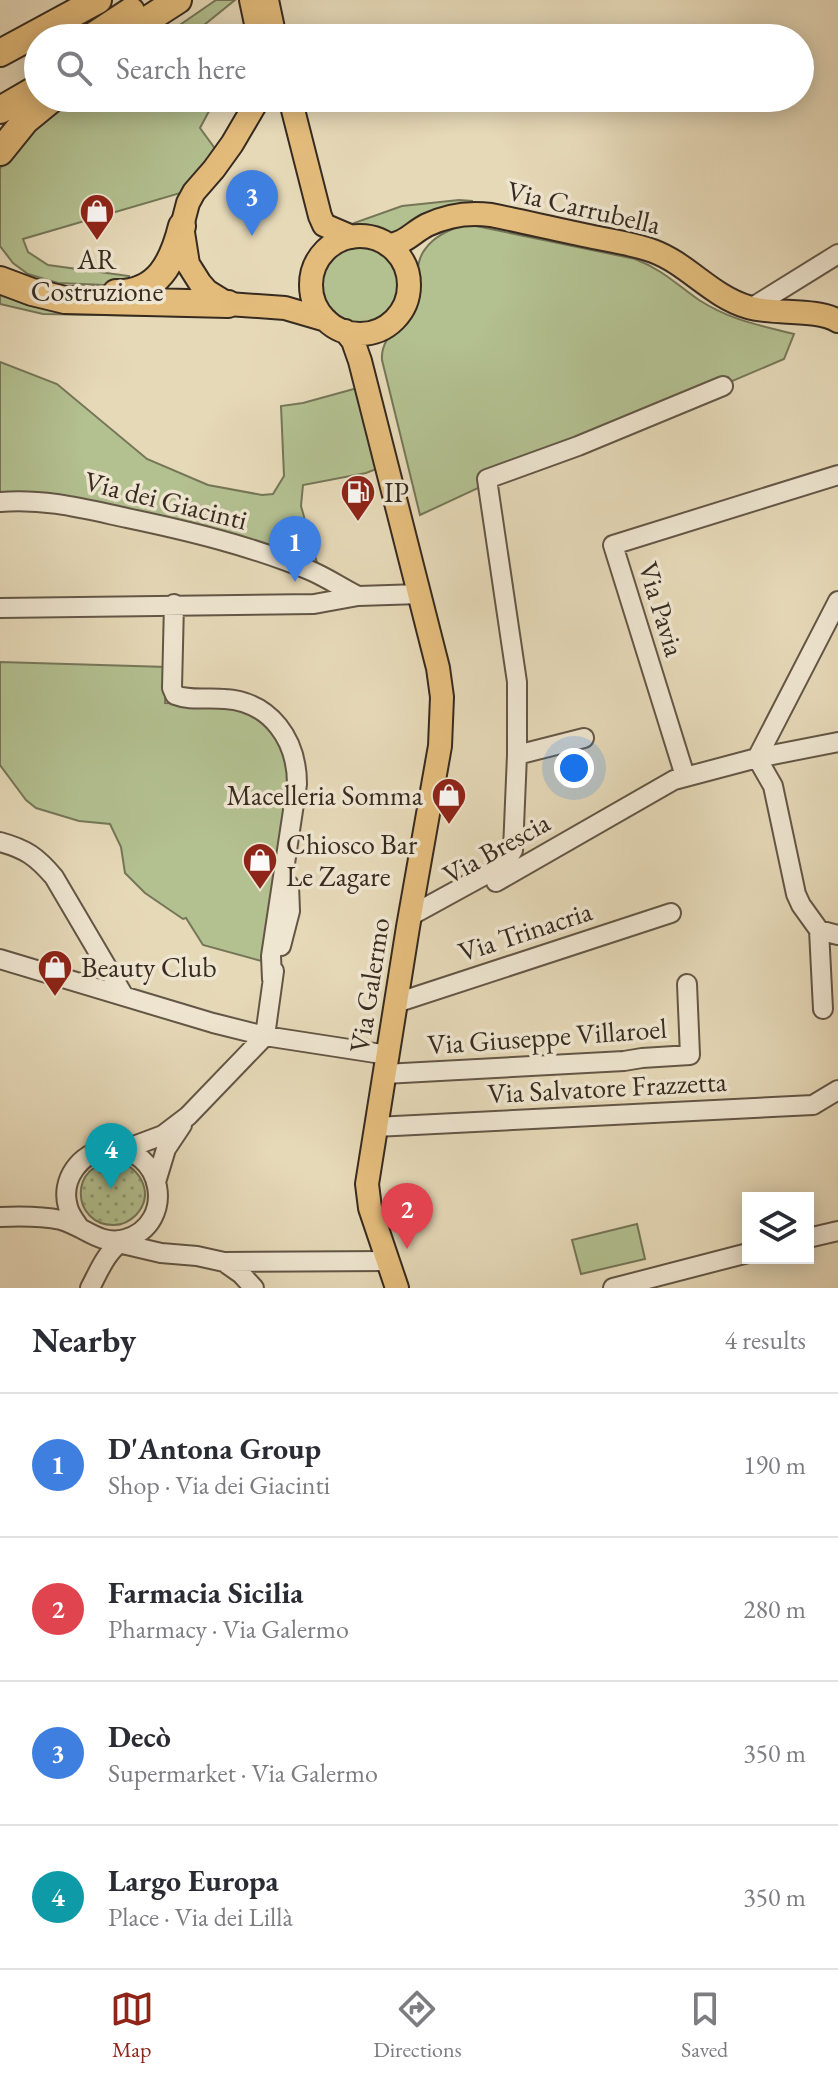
<!DOCTYPE html>
<meta charset="utf-8">
<style>
body{margin:0;font-family:"EB Garamond",serif;background:#f2f2f3;color:#2b2b33}
.controls{position:absolute;right:24px;bottom:24px;display:grid;overflow:hidden;border-radius:0px;box-shadow:0 4px 20px #0003}
.controls button{width:72px;height:72px;display:grid;place-items:center;padding:0;border:0;border-bottom:2px solid #e1e1e2;background:#fff;color:#2b2b33;font:40px sans-serif}
.you{position:absolute;left:574px;top:768px;width:28px;height:28px;margin:-20px;border:6px solid #fff;border-radius:50%;background:#1a73e8;box-shadow:0 0 0 12px #1a73e833}
.badge{display:grid;place-items:center;width:52px;height:52px;border-radius:50%;background:#8f2418;color:#fff;font-size:26px;font-weight:700}
.pin{position:absolute;translate:-50% -66px;filter:drop-shadow(0 2px 4px #0008)}
.pin::after{content:'';position:absolute;top:42px;width:28px;height:24px;background:inherit;clip-path:polygon(0 0,100% 0,50% 100%)}
.list{margin:0;padding:0;list-style:none}
h2{display:flex;justify-content:space-between;align-items:center;height:104px;margin:0;padding:0 32px;font-size:34px}
h2 small{font-size:26px;font-weight:400;color:#7c7c81}
.list li{display:grid;grid-template-columns:52px 1fr auto;gap:24px;align-items:center;box-sizing:border-box;height:144px;padding:0 32px;border-top:2px solid #e1e1e2}
.list b{display:block;font-size:30px;white-space:nowrap}
.list p{margin:0;font-size:26px;white-space:nowrap;color:#7c7c81}
.list em{font-size:26px;font-style:normal;color:#7c7c81}
.icon{flex:none;width:44px;height:44px;fill:none;stroke:currentColor;stroke-width:2;stroke-linecap:round;stroke-linejoin:round}
.map{position:relative;flex:none;width:838px;height:1288px;overflow:hidden}
.search{position:absolute;background:#fff;box-shadow:0 4px 20px #0003;left:24px;right:24px;top:24px;height:88px;display:flex;align-items:center;gap:20px;box-sizing:border-box;padding:0 28px;border-radius:44px;color:#7c7c81;font-size:30px}
.sheet{height:680px;background:#fff}
nav{display:flex;justify-content:space-around;align-items:center;box-sizing:border-box;height:112px;border-top:2px solid #e1e1e2;background:#fff;font-size:22px;color:#7c7c81}
nav a{display:grid;justify-items:center;gap:4px}
nav .on{color:#8f2418}
.map>svg:first-child{display:block}
.green{fill:#b3c090;stroke:#757658;stroke-width:2}
.garden{fill:url(#garden-dots);stroke:#757658;stroke-width:2}
.lines{fill:none;stroke-linecap:round;stroke-linejoin:round}
.minor-casing{stroke:#635646;stroke-width:22}
.major-casing{stroke:#372b20;stroke-width:26}
.highway-casing{stroke:#372b20;stroke-width:30}
.minor{stroke:#efe6d1;stroke-width:18}
.major{stroke:#e3bc7c;stroke-width:22}
.highway{stroke:#e3bc7c;stroke-width:26}
.labels{text-anchor:middle;stroke-width:7;stroke-linejoin:round;paint-order:stroke}
.street-label{font-size:28px;fill:#372b20;stroke:#efe6d1}
.poi-label{font-size:28px;fill:#372b20;stroke:#efe6d1;text-anchor:start}
</style>
<div class="map">
<svg width="838" height="1288" viewBox="0 0 838 1288">
<defs>
<pattern id="garden-dots" width="8" height="8" patternUnits="userSpaceOnUse" patternTransform="scale(2)"><rect width="8" height="8" fill="#b3c090"/><path d="M2 2h.1M6 6h.1" fill="none" stroke="#929c75" stroke-width="1.8" stroke-linecap="round"/></pattern>
</defs>
<rect width="100%" height="100%" fill="#e6d9b8"/>
<filter id="stains"><feTurbulence type="fractalNoise" baseFrequency=".0025" numOctaves="4"/><feColorMatrix values="0 0 0 0 .2 0 0 0 0 .09 0 0 0 0 .02 0 0 0 .5 -.17"/></filter>
<radialGradient id="worn" r=".72"><stop offset=".6" stop-color="#630" stop-opacity="0"/><stop offset="1" stop-color="#630" stop-opacity=".3"/></radialGradient>
<path class="green" d="M 216,0 L 235,0 L 188,38 L 161,38 Z
M 68,98 L 216,98 L 200,128 L 216,150 L 184,192 L 23,239 L 28,252 L 48,265 L 129,276 L 128,286 L 58,283 L 28,274 L 13,263 L 0,246 L 0,169 L 5,160 L 55,107 Z
M 459,200 L 472,201 L 472,204 L 388,238 L 374,230 L 356,228 L 354,223 L 402,206 Z
M 462,226 L 476,226 L 635,259 C 663,270 676,284 699,300 C 730,320 759,325 794,334 L 784,359 L 730,382 L 728,377 L 596,433 L 420,515 L 382,360 C 380,335 406,324 414,302 C 420,284 413,263 426,248 C 435,236 448,230 462,226 Z
M316 284a43 43 0 1 1 86 0a43 43 0 1 1-86 0Z
M 0,289 L 217,311 L 221,317 L 43,314 L 0,304 Z
M 0,362 L 57,384 L 147,459 L 208,485 L 262,495 L 273,494 L 284,476 L 281,406 L 303,403 L 361,387 L 384,466 L 366,473 L 303,485 L 301,506 L 317,563 L 205,526 L 49,494 L 0,497 Z
M 0,662 L 167,667 L 165,703 L 225,705 L 242,709 L 273,729 L 287,755 L 289,778 L 265,962 L 203,945 L 186,918 L 183,919 L 145,893 L 125,873 L 121,847 L 110,824 L 79,821 L 36,808 L 26,800 L 0,765 Z
M 637,1224 L 645,1259 L 581,1274 L 572,1240 Z"/>
<path class="garden" d="M 118,1161 C 141,1169 155,1194 136,1215 C 130,1221 122,1225 114,1225 C 72,1226 66,1162 118,1161 Z"/>
<g class="lines">
<g class="minor-casing">
<path id="minor" d="M 751,308 L 838,254
M 0,502 C 44,498 85,509 127,518 C 189,531 251,546 309,570 C 326,577 342,588 358,596
M 174,604 L 172,688 L 175,695 C 190,701 208,697 225,699 C 271,702 297,740 297,784 L 271,956 L 272,979
M 0,608 L 314,604 L 358,596 L 420,594
M 517,755 L 584,738
M 757,758 L 773,786 L 796,894 L 801,905 L 819,930 L 838,935
M 757,758 L 838,601
M 685,776 L 613,545 L 838,475
M 0,842 C 26,849 37,857 54,877 L 124,996
M 496,882 L 674,780 L 757,758 L 838,742
M 410,916 L 505,864 L 513,850 L 517,755 L 517,682 L 487,479 L 578,446 L 723,386
M 819,930 L 823,1009
M 281,946 L 290,911 L 289,885
M 0,959 L 213,1023 L 265,1036 L 388,1055
M 396,1003 L 671,913
M 384,1074 L 624,1061 L 642,1058 L 690,1055 L 687,984
M 375,1127 L 813,1105 L 838,1090
M 123,1150 L 163,1135 L 188,1116 L 265,1036 L 274,971
M 156,1182 L 166,1149 L 182,1125
M 0,1217 C 21,1216 41,1216 61,1220 C 84,1226 99,1246 125,1239 C 178,1224 163,1144 108,1149 C 80,1152 60,1180 68,1207 C 70,1215 75,1221 80,1228
M 808,1238 L 838,1231
M 114,1242 L 161,1253 L 197,1256 L 224,1262 L 389,1261
M 224,1262 L 241,1274 L 254,1288
M 90,1288 C 99,1271 107,1250 125,1239
M 613,1288 L 748,1253"/>
</g>
<g class="major-casing">
<path id="major" d="M 251,0 L 259,38
M 267,0 L 275,38
M 259,98 L 232,144 L 214,169 L 194,192 L 188,203 L 182,226 L 188,264 L 200,283 L 207,291 L 228,304 L 285,308 L 326,320
M 290,98 L 320,216 L 324,225 L 352,237
M311 285a49 49 0 1 1 98 0a49 49 0 1 1-98 0Z
M 388,245 C 405,244 413,232 427,225 C 448,215 469,212 491,215 C 525,222 559,230 593,237 C 613,241 634,244 653,251 C 688,264 711,296 748,307 C 774,315 816,308 838,321
M 345,331 L 353,341 L 360,361 L 438,668 L 442,697 L 440,746 L 408,927 L 367,1184 L 370,1208 L 397,1288"/>
</g>
<g class="highway-casing">
<path id="highway" d="M 90,38 L 131,11
M 119,38 L 178,0
M 0,53 L 98,0
M 0,110 L 38,88
M 0,152 L 25,121 L 53,98
M 0,280 L 32,292 L 65,300 L 228,304
M 116,293 C 158,294 173,262 182,226"/>
</g>
<use href="#minor" class="minor"/>
<use href="#major" class="major"/>
<use href="#highway" class="highway"/>
</g>
<defs>
<g id="shop-pin" transform="scale(1.8)"><path d="M0 17L-7.5 6A9.5 9.5 0 1 1 7.5 6Z" fill="#8f2418" stroke="#efe6d1"/><path d="M-5-2.5h2.3a2.7 3.5 0 0 1 5.4 0H5L5.5 6h-11ZM-1.5-2.5h3a1.5 2.3 0 0 0-3 0Z" fill="#fff"/></g>
<g id="fuel-pin" transform="scale(1.8)"><path d="M0 17L-7.5 6A9.5 9.5 0 1 1 7.5 6Z" fill="#8f2418" stroke="#efe6d1"/><path d="M-5.5-6h7V0h2V4h1.3V-2.5L3-4.5l.8-.8L6-3V5H2.5V1h-1V6h-7ZM-4.2-4.7v3.2H.2V-4.7Z" fill="#fff"/></g>
</defs>
<g fill-rule="evenodd">
<use href="#shop-pin" x="97" y="211"/>
<use href="#fuel-pin" x="358" y="492"/>
<use href="#shop-pin" x="449" y="795"/>
<use href="#shop-pin" x="260" y="860"/>
<use href="#shop-pin" x="55" y="967"/>
</g>
<g class="labels">
<g class="street-label">
<text transform="translate(584 207) rotate(13)" y="10">Via Carrubella</text>
<text transform="translate(166 500) rotate(14)" y="10">Via dei Giacinti</text>
<text transform="translate(662 609) rotate(73)" y="10">Via Pavia</text>
<text transform="translate(496 848) rotate(-29)" y="10">Via Brescia</text>
<text transform="translate(525 931) rotate(-18)" y="10">Via Trinacria</text>
<text transform="translate(369 985) rotate(-81)" y="10">Via Galermo</text>
<text transform="translate(547 1036) rotate(-4)" y="10">Via Giuseppe Villaroel</text>
<text transform="translate(607 1087) rotate(-3)" y="10">Via Salvatore Frazzetta</text>
</g>
<g class="poi-label">
<text x="97" y="269" text-anchor="middle">AR<tspan x="97" dy="32">Costruzione</tspan></text>
<text x="384" y="502">IP</text>
<text x="423" y="805" text-anchor="end">Macelleria Somma</text>
<text x="286" y="854">Chiosco Bar<tspan x="286" dy="32">Le Zagare</tspan></text>
<text x="81" y="977">Beauty Club</text>
</g>
</g>
<rect width="100%" height="100%" filter="url(#stains)"/>
<rect width="100%" height="100%" fill="url(#worn)"/>
</svg>
<div class="controls">
<button><svg class="icon" aria-label="layers" viewBox="0 0 24 24"><path d="M12 4l9 5-9 5-9-5zM3 14l9 5 9-5"/></svg></button>
</div>
<div class="you"></div>
<div class="pin badge" style="left:295px;top:582px;background:#3f7fe0">1</div>
<div class="pin badge" style="left:407px;top:1249px;background:#e0444e">2</div>
<div class="pin badge" style="left:252px;top:236px;background:#3f7fe0">3</div>
<div class="pin badge" style="left:111px;top:1189px;background:#0f9aa8">4</div>
<div class="search"><svg class="icon" aria-label="search" viewBox="0 0 24 24"><circle cx="10" cy="10" r="6"/><path d="M15 15l6 6"/></svg>Search here</div>
</div>
<section class="sheet">
<h2>Nearby<small>4 results</small></h2>
<ul class="list">
<li><span class="badge" style="background:#3f7fe0">1</span><div><b>D'Antona Group</b><p>Shop · Via dei Giacinti</p></div><em>190 m</em></li>
<li><span class="badge" style="background:#e0444e">2</span><div><b>Farmacia Sicilia</b><p>Pharmacy · Via Galermo</p></div><em>280 m</em></li>
<li><span class="badge" style="background:#3f7fe0">3</span><div><b>Decò</b><p>Supermarket · Via Galermo</p></div><em>350 m</em></li>
<li><span class="badge" style="background:#0f9aa8">4</span><div><b>Largo Europa</b><p>Place · Via dei Lillà</p></div><em>350 m</em></li>
</ul>
</section>
<nav>
<a class="on"><svg class="icon" aria-label="map" viewBox="0 0 24 24"><path d="M3 6l6-2 6 2 6-2v14l-6 2-6-2-6 2zM9 4v14M15 6v14"/></svg>Map</a>
<a><svg class="icon" aria-label="directions" viewBox="0 0 24 24"><path d="M12 3l9 9-9 9-9-9zM9 14v-3h6M13 9l2 2-2 2"/></svg>Directions</a>
<a><svg class="icon" aria-label="saved" viewBox="0 0 24 24"><path d="M7 4h10v16l-5-4-5 4z"/></svg>Saved</a>
</nav>
